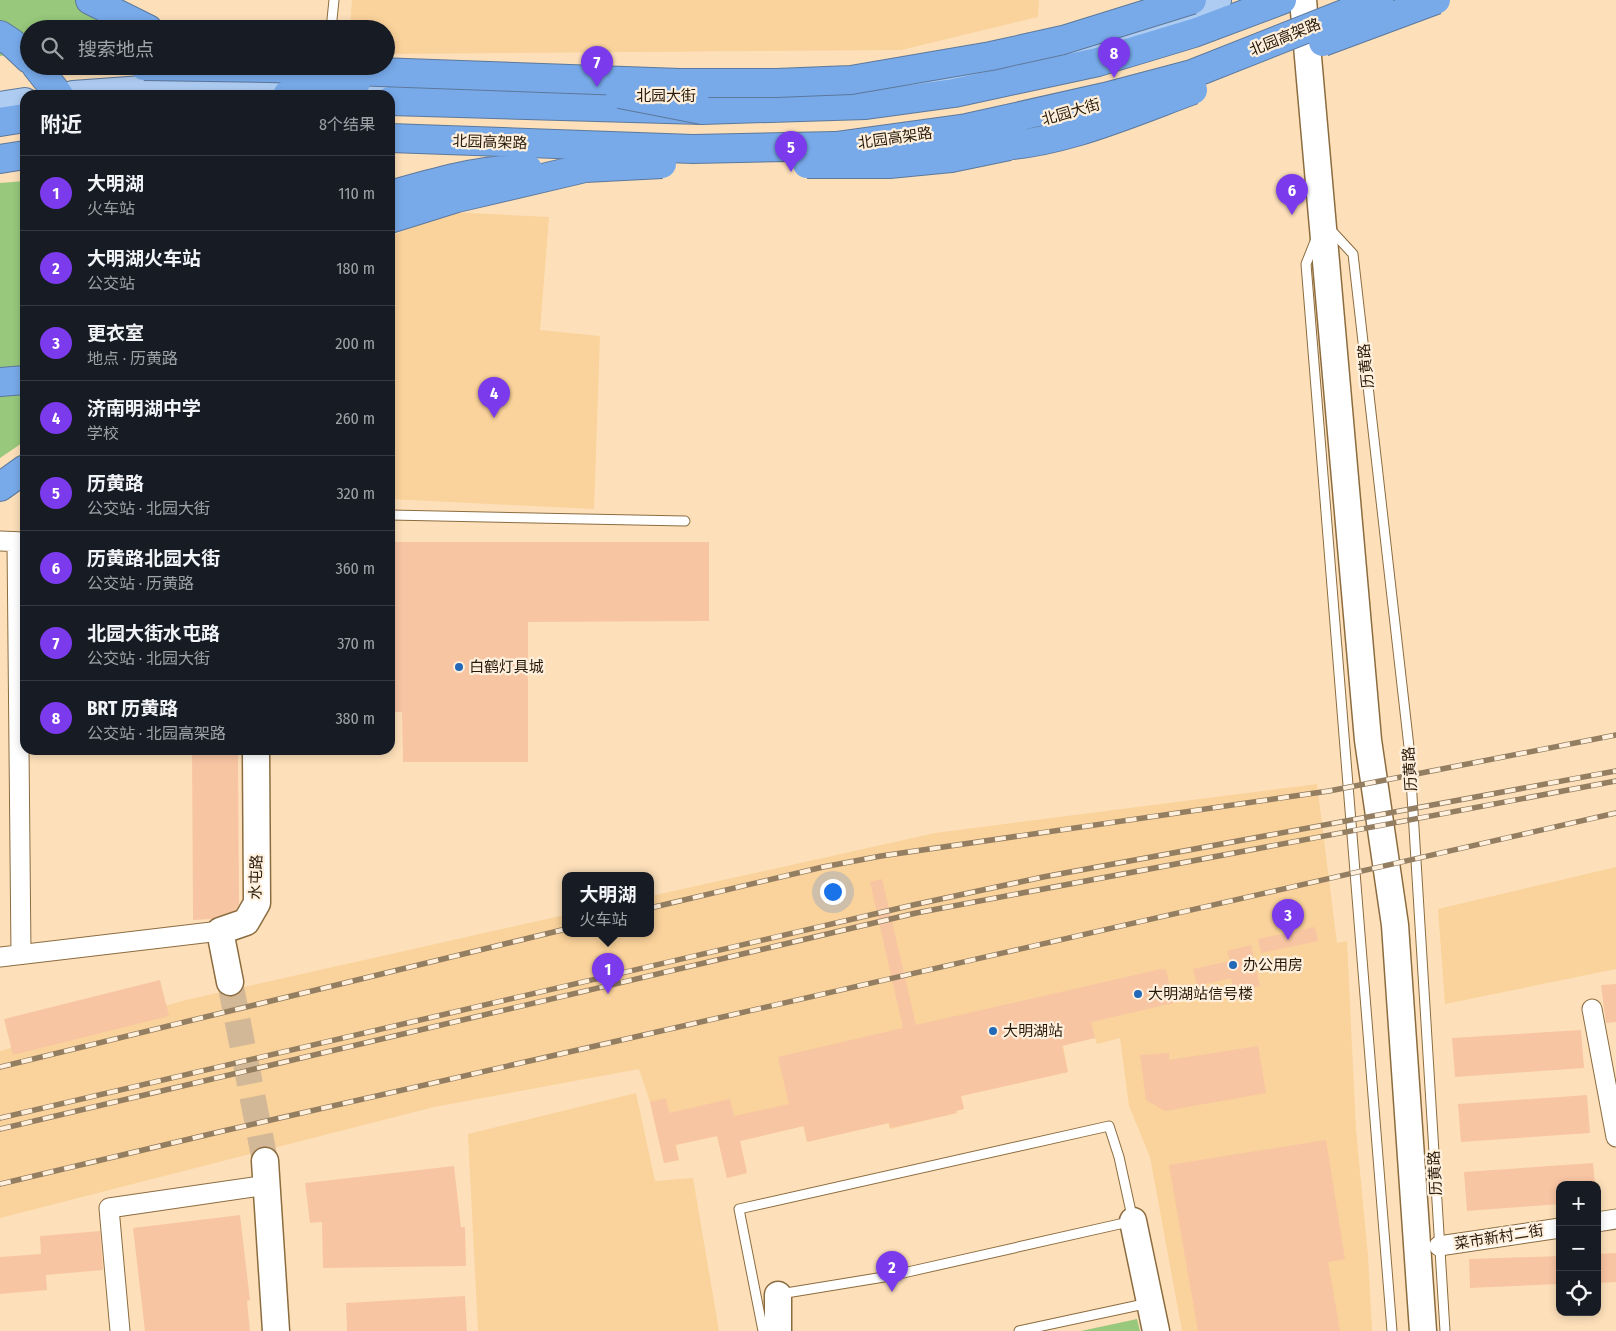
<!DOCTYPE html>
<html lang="zh">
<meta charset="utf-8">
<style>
body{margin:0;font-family:"Fira Sans Condensed","Noto Sans SC",sans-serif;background:#20242c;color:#f1f3f6}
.controls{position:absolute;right:15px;bottom:15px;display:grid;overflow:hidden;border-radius:10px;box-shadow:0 2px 8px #0003}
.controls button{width:45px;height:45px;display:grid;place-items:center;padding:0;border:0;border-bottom:1px solid #363941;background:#171b24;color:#f1f3f6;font:25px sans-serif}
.you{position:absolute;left:832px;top:891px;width:18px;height:18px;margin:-12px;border:4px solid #fff;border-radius:50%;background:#1a73e8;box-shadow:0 0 0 8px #1a73e833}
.badge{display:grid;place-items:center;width:32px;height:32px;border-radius:50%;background:#7c3aed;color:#fff;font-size:16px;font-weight:700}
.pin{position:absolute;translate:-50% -41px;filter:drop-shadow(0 1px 2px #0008)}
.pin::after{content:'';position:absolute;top:26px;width:18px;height:15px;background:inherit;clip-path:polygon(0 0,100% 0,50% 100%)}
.popup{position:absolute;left:562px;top:872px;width:92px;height:65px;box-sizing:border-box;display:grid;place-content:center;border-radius:10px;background:#171b24;filter:drop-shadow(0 1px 4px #0005);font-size:16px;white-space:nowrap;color:#9ea1a6}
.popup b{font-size:19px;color:#f1f3f6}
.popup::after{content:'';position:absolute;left:50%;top:100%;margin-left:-10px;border:10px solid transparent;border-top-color:#171b24}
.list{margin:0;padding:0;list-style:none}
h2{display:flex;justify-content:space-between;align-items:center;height:65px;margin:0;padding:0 20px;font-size:21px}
h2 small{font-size:16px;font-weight:400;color:#9ea1a6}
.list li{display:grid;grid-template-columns:32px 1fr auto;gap:15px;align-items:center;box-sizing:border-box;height:75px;padding:0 20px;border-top:1px solid #363941}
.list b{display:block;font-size:19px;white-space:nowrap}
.list p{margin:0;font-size:16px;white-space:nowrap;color:#9ea1a6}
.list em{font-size:16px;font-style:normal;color:#9ea1a6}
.icon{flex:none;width:28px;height:28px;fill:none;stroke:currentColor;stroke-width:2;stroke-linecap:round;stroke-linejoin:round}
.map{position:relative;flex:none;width:1616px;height:1331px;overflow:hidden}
.search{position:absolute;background:#171b24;box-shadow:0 2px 8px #0003;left:20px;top:20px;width:375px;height:55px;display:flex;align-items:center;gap:12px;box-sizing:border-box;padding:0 18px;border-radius:28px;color:#9ea1a6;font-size:19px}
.panel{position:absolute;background:#171b24;box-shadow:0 2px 8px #0003;left:20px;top:90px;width:375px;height:665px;border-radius:15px}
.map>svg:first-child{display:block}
.built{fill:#fad29b}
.green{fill:#97c87b}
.building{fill:#f8c5a3}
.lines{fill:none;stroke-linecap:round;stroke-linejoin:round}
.secondary-tunnel{stroke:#d2b896;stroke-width:26;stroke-dasharray:26 13;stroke-linecap:butt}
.lane-casing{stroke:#8c6c3f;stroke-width:11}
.street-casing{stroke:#8c6c3f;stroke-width:21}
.secondary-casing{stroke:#8c6c3f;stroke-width:29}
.primary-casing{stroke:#5c789b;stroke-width:30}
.highway-casing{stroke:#5c789b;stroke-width:30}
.lane{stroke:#fff;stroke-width:9}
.street{stroke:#fff;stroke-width:19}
.secondary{stroke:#fff;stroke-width:26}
.primary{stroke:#aeccf2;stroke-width:28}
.highway{stroke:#78aaea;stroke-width:28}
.rail-casing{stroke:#937e62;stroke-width:5.5}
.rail{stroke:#fff0dd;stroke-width:4;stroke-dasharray:11;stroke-linecap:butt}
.highway-bridge-casing{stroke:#5c789b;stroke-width:30;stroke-linecap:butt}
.highway-bridge{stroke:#78aaea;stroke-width:28}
.poi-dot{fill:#2369b9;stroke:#fff0dd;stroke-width:2}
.labels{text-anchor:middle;stroke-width:4.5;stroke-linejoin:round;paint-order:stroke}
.street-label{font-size:15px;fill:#271a08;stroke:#fff0dd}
.poi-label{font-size:15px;fill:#271a08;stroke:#fff0dd;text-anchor:start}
</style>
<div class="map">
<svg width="1616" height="1331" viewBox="0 0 1616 1331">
<rect width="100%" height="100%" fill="#fde0ba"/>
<path class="built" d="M 352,0 L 1039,0 L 1038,17 L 901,50 L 386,54 L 386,29 L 350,29 Z
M 446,212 L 549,217 L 540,330 L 600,336 L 594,509 L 390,499 L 390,237 Z
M 1317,784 L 1337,943 L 1347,941 L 1356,1129 L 1368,1256 L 1372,1331 L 1182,1331 L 1150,1157 L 1129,1106 L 1120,1038 L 1097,1044 L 1095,1038 L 1063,1045 L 1068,1072 L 961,1096 L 964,1109 L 956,1111 L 957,1113 L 890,1129 L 888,1123 L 807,1142 L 803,1126 L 740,1141 L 747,1173 L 727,1178 L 717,1136 L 676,1145 L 679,1160 L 664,1163 L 650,1102 L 639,1069 L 434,1107 L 0,1218 L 0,1051 L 186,1000 L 565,915 L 566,933 L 650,933 L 651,896 L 935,833 Z
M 1616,867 L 1616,969 L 1445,1004 L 1438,909 Z
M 636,1093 L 655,1181 L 693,1178 L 719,1331 L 478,1331 L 468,1134 Z"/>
<path class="green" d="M 0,0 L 117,0 L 131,29 L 29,29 L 29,52 L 0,56 Z
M 25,181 L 25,441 L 0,458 L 0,183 Z
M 1137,1319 L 1140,1331 L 1081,1331 Z"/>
<path class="building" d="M 390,542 L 709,542 L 709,621 L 528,622 L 528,762 L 403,762 L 402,712 L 390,712 Z
M 192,750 L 238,750 L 239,904 L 236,910 L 211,919 L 193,920 Z
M 882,879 L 916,1025 L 1161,969 L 1166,970 L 1174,1003 L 1091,1022 L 1095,1038 L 1062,1046 L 1068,1072 L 961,1096 L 964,1109 L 956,1111 L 957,1113 L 890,1128 L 889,1123 L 807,1142 L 804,1126 L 740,1141 L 747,1173 L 727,1178 L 717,1136 L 675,1145 L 679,1160 L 664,1163 L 650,1102 L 666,1098 L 669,1113 L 730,1099 L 734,1116 L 789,1104 L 778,1057 L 903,1028 L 870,882 Z
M 1315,927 L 1318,941 L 1261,953 L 1258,939 Z
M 1251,945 L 1260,986 L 1234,992 L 1231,978 L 1197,986 L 1193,969 L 1230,961 L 1227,951 Z
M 160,980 L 169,1016 L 13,1055 L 4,1019 Z
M 1616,984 L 1616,1022 L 1606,1023 L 1601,985 Z
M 1581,1030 L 1584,1068 L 1455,1077 L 1452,1038 Z
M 1258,1046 L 1266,1093 L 1165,1111 L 1146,1100 L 1140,1055 L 1169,1053 L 1169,1060 Z
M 1587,1095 L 1590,1133 L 1461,1142 L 1458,1104 Z
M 1326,1140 L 1345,1259 L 1328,1262 L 1340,1331 L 1198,1331 L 1169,1165 Z
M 1593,1163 L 1595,1185 L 1560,1185 L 1560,1204 L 1467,1211 L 1464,1172 Z
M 454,1166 L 461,1227 L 465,1227 L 466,1266 L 323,1268 L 322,1222 L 310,1223 L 305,1183 Z
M 240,1215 L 250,1300 L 247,1301 L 250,1331 L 145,1331 L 133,1228 Z
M 100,1231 L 103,1270 L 46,1275 L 47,1290 L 0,1294 L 0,1257 L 41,1254 L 40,1236 Z
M 1616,1253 L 1616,1282 L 1597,1283 L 1597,1254 Z
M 1560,1256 L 1560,1284 L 1470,1288 L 1469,1259 Z
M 465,1296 L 467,1331 L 347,1331 L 346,1303 Z"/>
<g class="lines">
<path class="secondary-tunnel" d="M 230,982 L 265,1161"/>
<g class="lane-casing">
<path id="lane" d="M 331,29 L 334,0
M 1329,228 L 1353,254 L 1409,747 L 1445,1331
M 1316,239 L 1306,264 L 1392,1331
M 390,515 L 685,521
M 763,1331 L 739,1209 L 1109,1126 L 1119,1157 L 1133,1221 L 890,1276 L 780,1294
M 1019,1331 L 1149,1303"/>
</g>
<g class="street-casing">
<path id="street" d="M 0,541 L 25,542
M 17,542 L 21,954
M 0,957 L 220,931
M 1592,1009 L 1616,1137
M 1597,1222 L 1616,1219
M 1439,1246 L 1560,1228
M 120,1331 L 109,1208 L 267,1185"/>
</g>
<g class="secondary-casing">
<path id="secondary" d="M 1303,0 L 1368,740 L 1395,925 L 1423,1331
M 230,982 L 220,931 L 246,922 L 257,903 L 256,750
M 265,1161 L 276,1331
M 1133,1221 L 1156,1331
M 778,1295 L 778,1331"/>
</g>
<g class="primary-casing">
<path id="primary" d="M 842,93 C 941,87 1045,63 1139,31 C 1165,22 1194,15 1217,0
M 73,95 L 226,84 L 426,89
M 0,106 L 25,102"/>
</g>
<g class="highway-casing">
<path id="highway" d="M 90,0 L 148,29
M 0,35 L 12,43 L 29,59
M 36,66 L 59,95
M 390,101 L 702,110 L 866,105 L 954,93 L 1098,62 L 1194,33 L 1282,0
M 0,122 L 25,118
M 0,159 L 25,155
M 0,382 L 25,380
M 0,487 L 25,469"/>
</g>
<use href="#lane" class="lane"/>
<use href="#street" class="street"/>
<use href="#secondary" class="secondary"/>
<use href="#primary" class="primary"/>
<use href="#highway" class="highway"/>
<g class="rail-casing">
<path id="rail" d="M 650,908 L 823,867 L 881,856 L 1329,791 L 1616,735
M 0,1067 L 566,929
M 0,1118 L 913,905 L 1043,877 L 1616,771
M 0,1129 L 916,913 L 1616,781
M 0,1184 L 223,1131 L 1616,813"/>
</g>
<use href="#rail" class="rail"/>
<g class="highway-bridge-casing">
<path id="highway-bridge" d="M 1323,42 L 1436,0
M 144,66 L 269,68 L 680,83 L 776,83 L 851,80 L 991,56 L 1063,40 L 1192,0
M 620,94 L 702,110
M 287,95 L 356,83
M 390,138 L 693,149 L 836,146 L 967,128 L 1105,97 L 1192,74 L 1379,0
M 990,146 C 1055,147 1133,112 1193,90
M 807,164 L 889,164 L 951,158 L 1009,146
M 390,195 C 435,182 480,169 528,169
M 390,219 L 457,198 L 585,168 L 662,164"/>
</g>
<use href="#highway-bridge" class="highway-bridge"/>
</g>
<g class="poi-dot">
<circle cx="459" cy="667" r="5"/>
<circle cx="1233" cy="965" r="5"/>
<circle cx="1138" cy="994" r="5"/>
<circle cx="993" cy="1031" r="5"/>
</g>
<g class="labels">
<g class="street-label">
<text transform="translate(1285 37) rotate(-22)" y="5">北园高架路</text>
<text x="666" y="101">北园大街</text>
<text transform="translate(1071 112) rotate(-16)" y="5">北园大街</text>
<text transform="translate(895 138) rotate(-8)" y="5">北园高架路</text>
<text transform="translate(490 142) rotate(2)" y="5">北园高架路</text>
<text transform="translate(1366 366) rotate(-96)" y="5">历黄路</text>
<text transform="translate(1410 769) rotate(-94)" y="5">历黄路</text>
<text transform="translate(256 877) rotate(-88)" y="5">水屯路</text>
<text transform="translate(1435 1173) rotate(-93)" y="5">历黄路</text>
<text transform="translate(1499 1237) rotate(-9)" y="5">菜市新村二街</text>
</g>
<g class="poi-label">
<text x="469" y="672">白鹤灯具城</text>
<text x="1243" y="970">办公用房</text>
<text x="1148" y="999">大明湖站信号楼</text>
<text x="1003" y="1036">大明湖站</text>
</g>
</g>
</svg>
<div class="controls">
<button>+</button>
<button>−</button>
<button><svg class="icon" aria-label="locate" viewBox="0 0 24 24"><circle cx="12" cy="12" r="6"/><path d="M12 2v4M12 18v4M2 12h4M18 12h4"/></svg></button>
</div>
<div class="you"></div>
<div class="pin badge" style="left:608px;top:994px">1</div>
<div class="popup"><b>大明湖</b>火车站</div>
<div class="pin badge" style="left:892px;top:1292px">2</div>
<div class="pin badge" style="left:1288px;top:940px">3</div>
<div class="pin badge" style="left:494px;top:418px">4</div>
<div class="pin badge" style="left:791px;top:172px">5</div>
<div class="pin badge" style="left:1292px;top:215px">6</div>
<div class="pin badge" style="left:597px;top:87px">7</div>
<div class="pin badge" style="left:1114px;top:78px">8</div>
<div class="search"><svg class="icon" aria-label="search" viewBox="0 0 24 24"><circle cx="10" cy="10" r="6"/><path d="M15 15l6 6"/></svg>搜索地点</div>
<section class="panel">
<h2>附近<small>8个结果</small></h2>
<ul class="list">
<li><span class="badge">1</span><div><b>大明湖</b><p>火车站</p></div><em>110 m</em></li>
<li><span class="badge">2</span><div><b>大明湖火车站</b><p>公交站</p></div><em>180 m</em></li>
<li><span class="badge">3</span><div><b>更衣室</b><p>地点 · 历黄路</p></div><em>200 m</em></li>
<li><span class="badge">4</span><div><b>济南明湖中学</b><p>学校</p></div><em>260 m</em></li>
<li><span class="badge">5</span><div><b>历黄路</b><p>公交站 · 北园大街</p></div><em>320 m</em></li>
<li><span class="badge">6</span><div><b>历黄路北园大街</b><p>公交站 · 历黄路</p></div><em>360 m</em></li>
<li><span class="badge">7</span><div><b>北园大街水屯路</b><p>公交站 · 北园大街</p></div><em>370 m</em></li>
<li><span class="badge">8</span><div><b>BRT 历黄路</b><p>公交站 · 北园高架路</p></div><em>380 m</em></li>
</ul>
</section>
</div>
